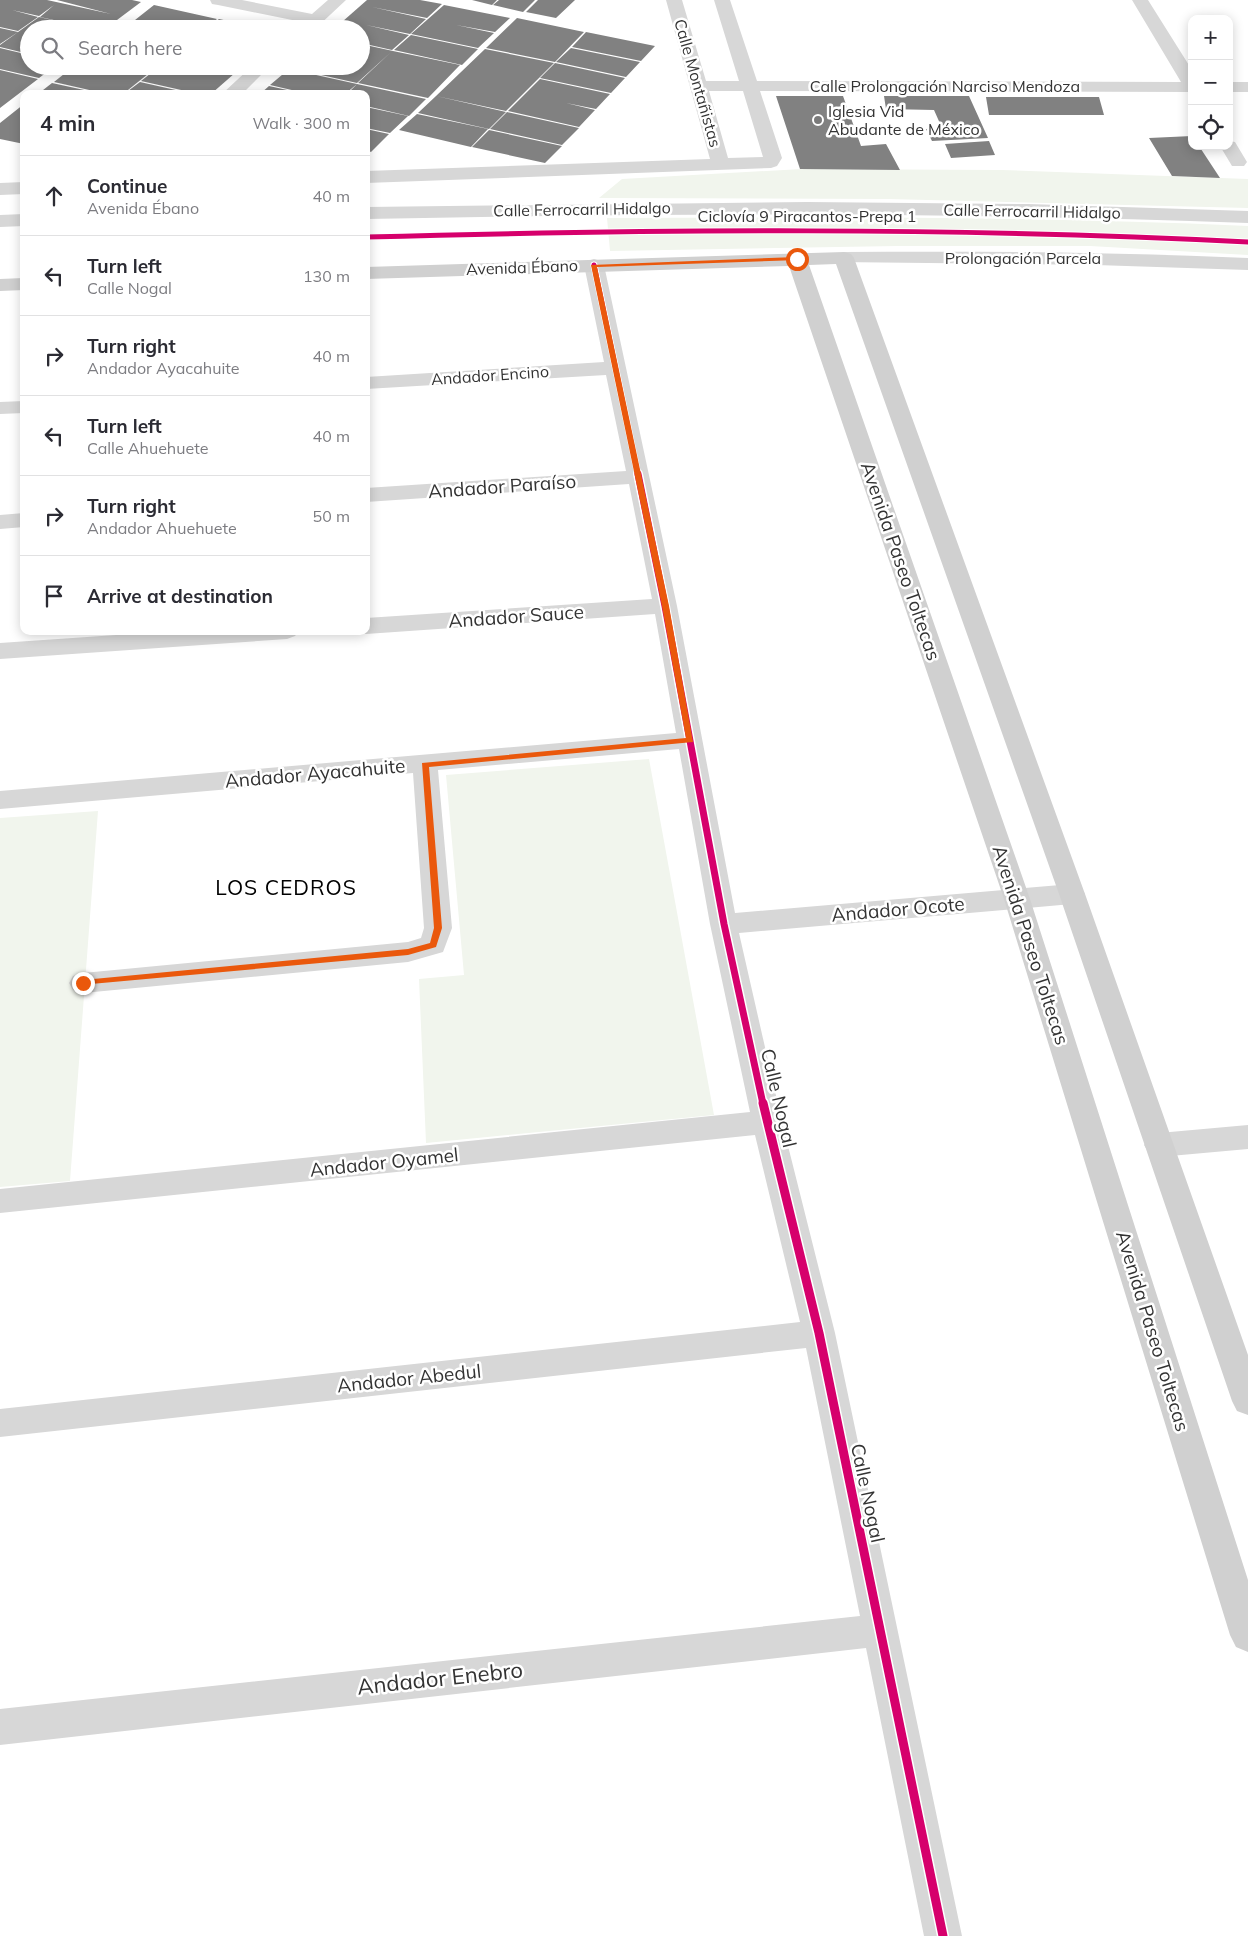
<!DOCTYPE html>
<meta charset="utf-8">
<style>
body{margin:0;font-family:Mulish,sans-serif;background:#f2f2f3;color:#2b2b33}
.controls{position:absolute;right:15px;top:15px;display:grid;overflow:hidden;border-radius:10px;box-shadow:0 2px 12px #0003}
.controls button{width:45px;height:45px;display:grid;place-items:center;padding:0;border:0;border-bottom:1px solid #e1e1e2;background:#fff;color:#2b2b33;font:25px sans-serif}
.stop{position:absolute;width:15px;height:15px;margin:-11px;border:4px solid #ea580c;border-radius:50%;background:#fff}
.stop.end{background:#ea580c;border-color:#fff;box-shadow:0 1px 5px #0008}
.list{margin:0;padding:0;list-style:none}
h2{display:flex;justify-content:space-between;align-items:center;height:65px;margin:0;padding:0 20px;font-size:21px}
h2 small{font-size:16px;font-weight:400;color:#7c7c81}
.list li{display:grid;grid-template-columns:32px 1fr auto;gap:15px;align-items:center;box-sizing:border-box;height:80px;padding:0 20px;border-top:1px solid #e1e1e2}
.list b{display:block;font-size:19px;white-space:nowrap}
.list p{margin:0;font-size:16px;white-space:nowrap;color:#7c7c81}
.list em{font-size:16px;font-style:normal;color:#7c7c81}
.icon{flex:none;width:28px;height:28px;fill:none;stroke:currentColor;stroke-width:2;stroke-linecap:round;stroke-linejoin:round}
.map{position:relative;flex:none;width:1248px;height:1936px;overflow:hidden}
.search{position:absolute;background:#fff;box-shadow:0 2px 12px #0003;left:20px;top:20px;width:350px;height:55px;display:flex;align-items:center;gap:12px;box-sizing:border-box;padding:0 18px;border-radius:28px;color:#7c7c81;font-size:19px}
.panel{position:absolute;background:#fff;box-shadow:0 2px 12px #0003;left:20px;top:90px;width:350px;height:545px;border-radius:10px}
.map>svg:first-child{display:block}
.green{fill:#f1f5ed}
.building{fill:#818181}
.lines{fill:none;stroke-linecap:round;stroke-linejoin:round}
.street{fill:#d7d7d7;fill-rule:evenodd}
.secondary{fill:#d0d0d0;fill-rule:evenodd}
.cycleway-far2-casing{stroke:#fff;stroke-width:7}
.cycleway-far1-casing{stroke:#fff;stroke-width:10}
.cycleway-casing{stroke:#fff;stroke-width:12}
.cycleway-far2{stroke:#d6006c;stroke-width:5}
.cycleway-far1{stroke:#d6006c;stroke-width:7}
.cycleway{stroke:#d6006c;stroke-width:9}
.route{fill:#ea580c}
.poi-dot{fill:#7a7a7a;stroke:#fff;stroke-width:2}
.labels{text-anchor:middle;stroke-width:5;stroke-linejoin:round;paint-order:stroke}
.far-street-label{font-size:16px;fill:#333;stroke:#fff}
.far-poi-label{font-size:16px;fill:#333;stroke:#fff;text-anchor:start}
.street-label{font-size:19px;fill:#333;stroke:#fff}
.quarter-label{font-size:21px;letter-spacing:1px;fill:#000;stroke:#fff}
.near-street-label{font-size:22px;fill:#333;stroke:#fff}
</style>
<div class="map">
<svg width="1248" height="1936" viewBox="0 0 1248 1936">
<rect width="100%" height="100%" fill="#fff"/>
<path class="green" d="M 802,169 L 1002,170 L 1248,179 L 1248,208 L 888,199 L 599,198 L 622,179 Z
M 607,218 C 820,217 1034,216 1248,226 L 1248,255 L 1090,246 L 898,246 L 610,251 Z
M 649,759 L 714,1115 L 426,1143 L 419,979 L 464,975 L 446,775 Z
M 98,811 L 70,1181 L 0,1187 L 0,818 Z"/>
<path class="building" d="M 0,0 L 47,0 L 111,14 L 57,0 L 132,0 L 141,2 L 105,29 L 95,29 L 40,17 L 54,5 L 39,16 L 12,10 L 38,17 L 18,31 L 0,27 Z
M 367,0 L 420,0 L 442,4 L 427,18 L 372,7 L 426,19 L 410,34 L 366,25 L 409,35 L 392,50 L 361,43 L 361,29 L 334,29 Z
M 472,0 L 497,0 L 492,5 Z
M 499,0 L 535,0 L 523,12 L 493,5 Z
M 538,0 L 575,0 L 556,18 L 526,12 Z
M 154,5 L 217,19 L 204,29 L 176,29 L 135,20 Z
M 444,5 L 510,18 L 495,32 L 456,25 L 494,33 L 478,48 L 411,34 Z
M 39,17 L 87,28 L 87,29 L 29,29 L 29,54 L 0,47 L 0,45 Z
M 517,18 L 584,32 L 555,62 L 486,48 Z
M 219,19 L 261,28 L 260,29 L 206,29 Z
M 134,20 L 169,28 L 168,29 L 123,29 Z
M 0,28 L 18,32 L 0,44 Z
M 586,32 L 655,46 L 641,61 L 572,47 Z
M 411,35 L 478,49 L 462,65 L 394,50 Z
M 361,44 L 393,51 L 460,65 L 428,98 L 358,83 L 391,52 L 357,83 L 290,68 L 292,66 L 361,66 Z
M 0,48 L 29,55 L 29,66 L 55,66 L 39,78 L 0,69 Z
M 571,48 L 640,62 L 626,77 L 556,62 Z
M 485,49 L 554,63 L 506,111 L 436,96 Z
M 555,63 L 625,78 L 611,93 L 540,78 Z
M 74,66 L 158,66 L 123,94 L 107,94 L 54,82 Z
M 160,66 L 164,67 L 243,66 L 211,94 L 199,94 L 141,81 Z
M 289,69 L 357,84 L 345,94 L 309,94 L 270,85 Z
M 0,70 L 38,79 L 0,108 Z
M 540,79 L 610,94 L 596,109 L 566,103 L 595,110 L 579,127 L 508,111 Z
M 140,82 L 189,93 L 189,94 L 124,94 Z
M 52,83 L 98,93 L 98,94 L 38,94 Z
M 357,84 L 426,99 L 409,116 L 366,106 L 366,94 L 347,94 Z
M 269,86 L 301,93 L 301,94 L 260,94 Z
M 436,96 L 506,112 L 489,129 L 418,113 Z
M 776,96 L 843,96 L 861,146 L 886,144 L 900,170 L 800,169 Z
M 884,96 L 969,96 L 988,138 L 932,141 L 926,129 L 942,128 L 934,110 L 886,109 Z
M 986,97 L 1099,97 L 1104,115 L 989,115 Z
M 24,104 L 24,144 L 0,139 L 0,123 Z
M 366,107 L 408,116 L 390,133 L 366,128 Z
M 507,112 L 579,128 L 562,145 L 490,129 Z
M 417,114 L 488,129 L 471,147 L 399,130 Z
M 366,129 L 389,134 L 371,152 L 366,150 Z
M 489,130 L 562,146 L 545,163 L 472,147 Z
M 1192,136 L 1192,146 L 1199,146 L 1220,178 L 1172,176 L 1149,138 Z
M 989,141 L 995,155 L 951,158 L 945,144 Z"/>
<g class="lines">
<path class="street" d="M 210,0 L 242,0 L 312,14 L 328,0 L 346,0 L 315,29 L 297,29 L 302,22 L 218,5 L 212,4 Z
M 666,0 L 682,0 L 706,81 L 739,81 L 714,0 L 730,0 L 757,81 L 1181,82 L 1132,0 L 1148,0 L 1192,70 L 1192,92 L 760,91 L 782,158 L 777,166 L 771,168 L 366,183 L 366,171 L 710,159 ZM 709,91 L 743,91 L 763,157 L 728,158 Z
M 252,66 L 270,66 L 242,94 L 222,94 Z
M 1229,82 L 1248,82 L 1248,92 L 1229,92 Z
M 1229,141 L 1235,142 L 1247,162 L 1244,166 L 1232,166 L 1220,146 L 1229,146 Z
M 24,182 L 24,194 L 0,195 L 0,183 Z
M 807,202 L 1028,204 L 1248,211 L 1248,223 C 954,212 660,213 366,219 L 366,207 Z
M 24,214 L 24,226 L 0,227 L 0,215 Z
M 844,252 C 979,251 1113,252 1248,258 L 1248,270 L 1096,265 L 837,262 L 834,258 L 837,254 Z
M 594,259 L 601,261 L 604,265 L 677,606 L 735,913 L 1072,884 L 1081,887 L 1085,894 L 1081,901 L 1072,904 L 739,933 L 782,1122 L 835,1333 L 962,1936 L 924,1936 L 866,1648 L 0,1745 L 0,1709 L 860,1616 L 806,1348 L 0,1437 L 0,1409 L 800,1322 L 755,1135 L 0,1213 L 0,1189 L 750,1112 L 710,924 L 679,749 L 438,770 L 452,928 L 443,952 L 408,962 L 83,993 L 73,990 L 69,983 L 73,976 L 83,973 L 408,942 L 421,938 L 424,928 L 413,773 L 0,809 L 0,791 L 676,733 L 655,614 L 366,634 L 358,631 L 366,631 L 366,618 L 652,599 L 629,484 L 366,502 L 366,488 L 626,471 L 606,375 L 366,389 L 366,377 L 604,362 L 584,265 L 587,261 Z
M 24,401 L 24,413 L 0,414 L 0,402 Z
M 24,513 L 24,527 L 0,529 L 0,515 Z
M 174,631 L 299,631 L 295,636 L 287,639 L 0,659 L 0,643 Z
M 1248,1125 L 1248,1149 L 1159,1157 L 1149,1153 L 1144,1145 L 1149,1137 L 1159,1133 Z"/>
<path class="secondary" d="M 844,252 L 851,254 L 854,258 L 1085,894 L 1248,1355 L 1248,1415 L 1237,1411 L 1232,1401 L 1059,894 L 836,264 L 809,265 L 1030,899 L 1248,1580 L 1248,1652 L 1236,1647 L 1230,1635 L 1004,899 L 789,266 L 366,279 L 366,267 Z
M 24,278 L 24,290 L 0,291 L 0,279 Z"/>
<g class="cycleway-far2-casing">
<path id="cycleway-far2" d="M 366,237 C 660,229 954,227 1248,242
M 594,265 L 638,475"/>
</g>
<g class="cycleway-far1-casing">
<path id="cycleway-far1" d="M 638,474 L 665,606 L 724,924 L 763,1104"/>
</g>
<g class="cycleway-casing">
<path id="cycleway" d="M 763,1103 L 819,1333 L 943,1936"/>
</g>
<use href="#cycleway-far2" class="cycleway-far2"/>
<use href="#cycleway-far1" class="cycleway-far1"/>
<use href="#cycleway" class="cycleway"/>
</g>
<path class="route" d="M 797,257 L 799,260 L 597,267 L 669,606 L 693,742 L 429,767 L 442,928 L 436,947 L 408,955 L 80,985 L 79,983 L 83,980 L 408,949 L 430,943 L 434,928 L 422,763 L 686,738 L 662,606 L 591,265 Z"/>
<circle class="poi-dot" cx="818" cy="120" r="5"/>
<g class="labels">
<g class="far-street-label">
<text transform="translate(698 83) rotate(74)" y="6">Calle Montañistas</text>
<text x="945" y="92">Calle Prolongación Narciso Mendoza</text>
<text transform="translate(582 209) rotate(-1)" y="6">Calle Ferrocarril Hidalgo</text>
<text transform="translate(1032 211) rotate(1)" y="6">Calle Ferrocarril Hidalgo</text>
<text x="807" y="222">Ciclovía 9 Piracantos-Prepa 1</text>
<text x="1023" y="264">Prolongación Parcela</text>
<text transform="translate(522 267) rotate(-2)" y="6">Avenida Ébano</text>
<text transform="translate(490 375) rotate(-4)" y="6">Andador Encino</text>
</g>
<g class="far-poi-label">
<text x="828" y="117">Iglesia Vid<tspan x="828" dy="18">Abudante de México</tspan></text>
</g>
<g class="street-label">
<text transform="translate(502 486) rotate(-4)" y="7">Andador Paraíso</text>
<text transform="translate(901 561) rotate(71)" y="7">Avenida Paseo Toltecas</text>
<text transform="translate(516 616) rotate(-4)" y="7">Andador Sauce</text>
<text transform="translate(315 773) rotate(-5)" y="7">Andador Ayacahuite</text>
<text transform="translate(898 909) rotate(-5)" y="7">Andador Ocote</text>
<text transform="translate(1031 945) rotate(72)" y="7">Avenida Paseo Toltecas</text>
<text transform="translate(779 1098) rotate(77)" y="7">Calle Nogal</text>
<text transform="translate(384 1162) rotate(-6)" y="7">Andador Oyamel</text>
<text transform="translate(1153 1331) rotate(73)" y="7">Avenida Paseo Toltecas</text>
<text transform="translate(409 1378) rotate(-6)" y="7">Andador Abedul</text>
<text transform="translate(868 1493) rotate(78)" y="7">Calle Nogal</text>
</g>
<g class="quarter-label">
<text x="286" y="895">LOS CEDROS</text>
</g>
<g class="near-street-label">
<text transform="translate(440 1678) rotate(-6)" y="8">Andador Enebro</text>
</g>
</g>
</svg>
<div class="controls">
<button>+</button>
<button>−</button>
<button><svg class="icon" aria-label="locate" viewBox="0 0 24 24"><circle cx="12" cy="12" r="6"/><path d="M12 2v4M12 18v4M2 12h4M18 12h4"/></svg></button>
</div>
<div class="stop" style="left:797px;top:259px"></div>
<div class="stop end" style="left:83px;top:983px"></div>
<div class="search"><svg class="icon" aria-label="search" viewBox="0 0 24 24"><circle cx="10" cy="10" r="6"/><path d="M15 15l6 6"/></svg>Search here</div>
<section class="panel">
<h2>4 min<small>Walk · 300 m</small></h2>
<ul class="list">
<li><svg class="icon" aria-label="ahead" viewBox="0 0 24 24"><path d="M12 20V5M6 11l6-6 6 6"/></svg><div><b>Continue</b><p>Avenida Ébano</p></div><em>40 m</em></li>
<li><svg class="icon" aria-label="left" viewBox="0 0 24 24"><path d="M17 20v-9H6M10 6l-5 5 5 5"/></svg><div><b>Turn left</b><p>Calle Nogal</p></div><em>130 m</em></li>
<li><svg class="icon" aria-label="right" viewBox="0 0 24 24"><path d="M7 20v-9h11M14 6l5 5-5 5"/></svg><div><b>Turn right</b><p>Andador Ayacahuite</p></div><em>40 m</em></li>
<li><svg class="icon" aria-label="left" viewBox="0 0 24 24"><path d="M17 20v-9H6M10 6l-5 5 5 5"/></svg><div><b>Turn left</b><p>Calle Ahuehuete</p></div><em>40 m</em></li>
<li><svg class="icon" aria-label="right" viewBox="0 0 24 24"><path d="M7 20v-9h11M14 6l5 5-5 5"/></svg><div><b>Turn right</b><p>Andador Ahuehuete</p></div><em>50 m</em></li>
<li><svg class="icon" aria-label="arrive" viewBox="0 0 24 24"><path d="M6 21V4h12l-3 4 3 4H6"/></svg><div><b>Arrive at destination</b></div></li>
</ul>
</section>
</div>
